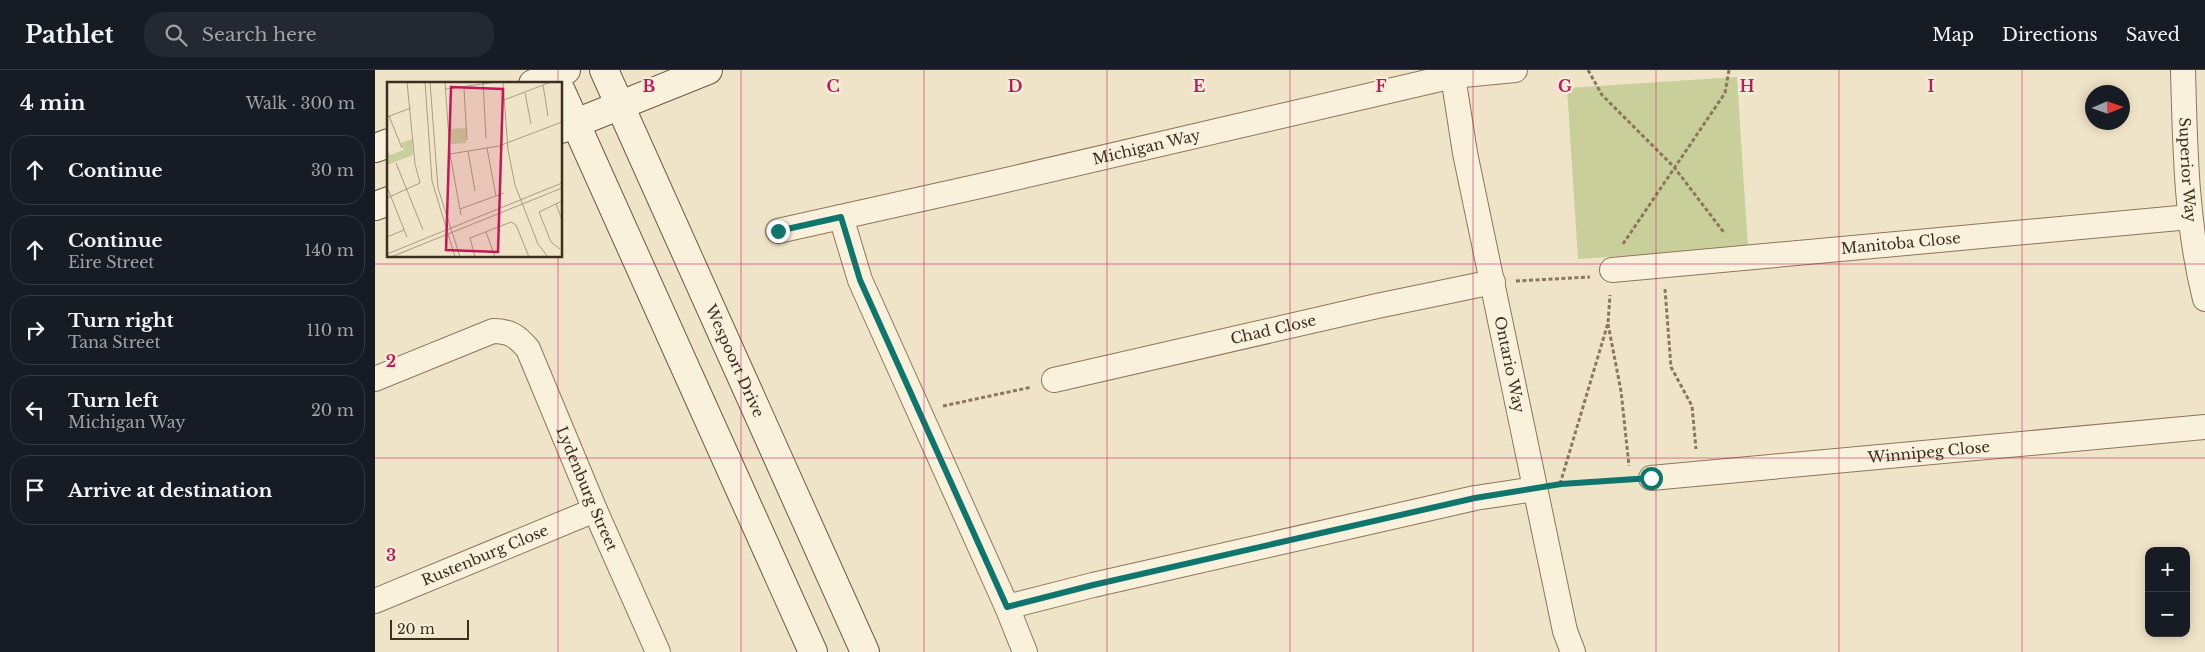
<!DOCTYPE html>
<meta charset="utf-8">
<style>
body{margin:0;font-family:"Libre Baskerville",serif;background:#242831;color:#f1f3f6}
.controls{position:absolute;right:15px;bottom:15px;display:grid;overflow:hidden;border-radius:10px;box-shadow:0 2px 12px #0003}
.controls button{width:45px;height:45px;display:grid;place-items:center;padding:0;border:0;border-bottom:1px solid #363941;background:#171b24;color:#f1f3f6;font:25px sans-serif}
.compass{position:absolute;left:1710px;top:15px;width:45px;height:45px;border-radius:50%;background:#171b24;box-shadow:0 2px 12px #0003;rotate:88deg}
.scale{position:absolute;left:15px;bottom:12px;width:79px;box-sizing:border-box;padding-left:5px;border:2px solid #3d2e20;border-top:0;font-size:14px;line-height:18px;white-space:nowrap;color:#3d2e20;-webkit-text-stroke:4px #f7eed8;paint-order:stroke}
.stop{position:absolute;width:15px;height:15px;margin:-11px;border:4px solid #0f766e;border-radius:50%;background:#fff}
.stop.end{background:#0f766e;border-color:#fff;box-shadow:0 1px 5px #0008}
.list{margin:0;padding:0;list-style:none}
h2{display:flex;justify-content:space-between;align-items:center;height:65px;margin:0;padding:0 20px;font-size:21px}
h2 small{font-size:16px;font-weight:400;color:#9ea1a6}
.list li{display:grid;grid-template-columns:32px 1fr auto;gap:15px;align-items:center;box-sizing:border-box;height:70px;margin:0 10px 10px;padding:0 10px;border:1px solid #363941;border-radius:20px}
.list b{display:block;font-size:19px;white-space:nowrap}
.list p{margin:0;font-size:16px;white-space:nowrap;color:#9ea1a6}
.list em{font-size:16px;font-style:normal;color:#9ea1a6}
.icon{flex:none;width:28px;height:28px;fill:none;stroke:currentColor;stroke-width:2;stroke-linecap:round;stroke-linejoin:round}
.map{position:relative;flex:none;width:1830px;height:582px;overflow:hidden}
header{display:flex;align-items:center;gap:30px;box-sizing:border-box;height:70px;padding:0 25px;background:#171b24;border-bottom:1px solid #363941}
header strong{font-size:24px}
nav{display:flex;gap:28px;margin-inline-start:auto;font-size:18px}
.search{width:350px;height:45px;background:#242831;display:flex;align-items:center;gap:12px;box-sizing:border-box;padding:0 18px;border-radius:20px;color:#9ea1a6;font-size:19px}
main{display:flex}
aside{flex:1;background:#171b24}
.map>svg:first-child{display:block}
.green{fill:#c9cf9b}
.lines{fill:none;stroke-linecap:round;stroke-linejoin:round}
.street-casing{stroke:#8d765c;stroke-width:26}
.secondary-casing{stroke:#6f573f;stroke-width:30}
.path{stroke:#8d765c;stroke-width:3;stroke-dasharray:4 2.5;stroke-linecap:butt}
.street{stroke:#faf1dc;stroke-width:24}
.secondary{stroke:#faf1dc;stroke-width:28}
.route{stroke:#0f766e;stroke-width:6}
.grid{fill:none;stroke:#c2185b;stroke-width:1;stroke-opacity:0.55}
.labels{text-anchor:middle;stroke-width:4.5;stroke-linejoin:round;paint-order:stroke}
.street-label{font-size:15px;fill:#3d2e20;stroke:#f7eed8}
.inset-road{fill:none;stroke:#a89b85;stroke-width:1}
.view{fill:#c2185b;fill-opacity:0.15;stroke:#c2185b;stroke-width:2.5}
.inset-edge{fill:none;stroke:#3d2e20;stroke-width:2.5}
.grid-label{font-size:16px;text-anchor:middle;font-weight:bold;fill:#c2185b;stroke:#f7eed8;stroke-width:4.5;stroke-linejoin:round;paint-order:stroke}
</style>
<header>
<strong>Pathlet</strong>
<div class="search"><svg class="icon" aria-label="search" viewBox="0 0 24 24"><circle cx="10" cy="10" r="6"/><path d="M15 15l6 6"/></svg>Search here</div>
<nav><a>Map</a><a>Directions</a><a>Saved</a></nav>
</header>
<main>
<aside>
<h2>4 min<small>Walk · 300 m</small></h2>
<ul class="list">
<li><svg class="icon" aria-label="ahead" viewBox="0 0 24 24"><path d="M12 20V5M6 11l6-6 6 6"/></svg><div><b>Continue</b></div><em>30 m</em></li>
<li><svg class="icon" aria-label="ahead" viewBox="0 0 24 24"><path d="M12 20V5M6 11l6-6 6 6"/></svg><div><b>Continue</b><p>Eire Street</p></div><em>140 m</em></li>
<li><svg class="icon" aria-label="right" viewBox="0 0 24 24"><path d="M7 20v-9h11M14 6l5 5-5 5"/></svg><div><b>Turn right</b><p>Tana Street</p></div><em>110 m</em></li>
<li><svg class="icon" aria-label="left" viewBox="0 0 24 24"><path d="M17 20v-9H6M10 6l-5 5 5 5"/></svg><div><b>Turn left</b><p>Michigan Way</p></div><em>20 m</em></li>
<li><svg class="icon" aria-label="arrive" viewBox="0 0 24 24"><path d="M6 21V4h12l-3 4 3 4H6"/></svg><div><b>Arrive at destination</b></div></li>
</ul>
</aside>
<div class="map">
<svg width="1830" height="582" viewBox="0 0 1830 582">
<rect width="100%" height="100%" fill="#f0e4c8"/>
<path class="green" d="M 1362,7 L 1373,178 L 1203,189 L 1192,18 Z"/>
<g class="lines">
<g class="street-casing">
<g id="street">
<path id="s1" d="M 1808,0 C 1810,77 1811,154 1830,229"/>
<path id="s2" d="M 1078,6 L 1090,83 L 1190,561 L 1198,582"/>
<path d="M 466,147 L 485,210 L 632,537 L 650,582"/>
<path id="s3" d="M 403,161 L 614,114 L 1078,6 L 1140,0"/>
<path id="s4" d="M 1237,200 L 1815,147"/>
<path id="s5" d="M 0,309 L 118,261 C 135,261 142,266 153,279 L 220,440 L 283,582"/>
<path id="s6" d="M 679,310 L 1002,236 L 1118,212"/>
<path id="s7" d="M 1276,408 L 1830,357"/>
<path id="s8" d="M 0,531 L 220,440"/>
<path d="M 632,537 L 718,515 L 1100,428 L 1160,419"/>
</g>
</g>
<g class="secondary-casing">
<g id="secondary">
<path id="s9" d="M 229,0 L 490,582"/>
<path d="M 158,14 L 191,0"/>
<path d="M 186,21 L 438,582"/>
<path d="M 186,59 L 333,0"/>
<path d="M 0,78 L 14,73"/>
<path d="M 0,136 L 14,131"/>
</g>
</g>
<path class="path" d="M 1213,0 L 1227,25 L 1299,97 L 1350,164
M 1248,174 L 1350,23 L 1354,0
M 1141,211 L 1215,207
M 1290,219 L 1296,297 L 1317,336 L 1321,379
M 1233,254 L 1246,321 L 1254,396
M 568,336 L 657,317
M 1185,414 L 1233,253 L 1235,225
M 1186,414 L 1252,410"/>
<use href="#street" class="street"/>
<use href="#secondary" class="secondary"/>
</g>
<g class="lines">
<path class="route" d="M 403,161 L 466,147 L 485,210 L 632,537 L 718,515 L 1100,428 L 1186,414 L 1276,408"/>
</g>
<path class="grid" d="M 183,0 L 183,14M 366,0 L 366,582M 549,0 L 549,582M 732,0 L 732,582M 915,0 L 915,582M 1098,0 L 1098,582M 1281,0 L 1281,582M 1464,0 L 1464,582M 1647,0 L 1647,582M 183,186 L 183,582M 0,194 L 1830,194M 0,388 L 1830,388"/>
<g class="labels">
<g class="street-label">
<text dy="5" stroke="none"><textPath href="#s3" startOffset="378">Michigan Way</textPath></text>
<text dy="5" stroke="none"><textPath href="#s1" startOffset="100">Superior Way</textPath></text>
<text dy="5" stroke="none"><textPath href="#s4" startOffset="290">Manitoba Close</textPath></text>
<text dy="5" stroke="none"><textPath href="#s6" startOffset="225">Chad Close</textPath></text>
<text dy="5" stroke="none"><textPath href="#s9" startOffset="319">Wespoort Drive</textPath></text>
<text dy="5" stroke="none"><textPath href="#s2" startOffset="294">Ontario Way</textPath></text>
<text dy="5" stroke="none"><textPath href="#s7" startOffset="279">Winnipeg Close</textPath></text>
<text dy="5" stroke="none"><textPath href="#s5" startOffset="320">Lydenburg Street</textPath></text>
<text dy="5" stroke="none"><textPath href="#s8" startOffset="119">Rustenburg Close</textPath></text>
</g>
</g>
<g transform="translate(12 12)">
<rect width="175" height="175" fill="#f0e4c8"/>
<path d="M 79,46 L 79,61 L 64,62 L 64,47 ZM 25,57 L 26,73 L 0,83 L 0,67 L 3,73 L 17,68 L 14,61 Z" fill="#c9cf9b"/>
<path class="inset-road" d="M 38,0 L 45,99 L 68,175M 43,0 L 51,106 L 73,175M 58,0 L 63,72 L 74,133M 96,0 L 99,56M 116,0 L 121,68 L 128,103 L 151,162 L 161,175M 156,3 L 161,34M 59,7 L 110,0M 77,7 L 80,58M 138,11 L 144,42M 117,18 L 164,0M 2,34 L 15,66M 0,35 L 24,26M 100,66 L 109,114M 81,69 L 88,109M 63,72 L 112,64 L 175,40M 9,81 L 36,148M 0,105 L 20,155M 0,116 L 33,101 L 28,82 L 20,0M 169,122 L 175,138M 73,127 L 117,111M 99,150 L 108,175M 0,155 L 17,148M 173,167 L 164,160 L 152,130 L 175,119M 0,172 L 175,101M 4,175 L 175,106M 88,175 L 83,156 L 124,140 L 129,143 L 142,175"/>
<path class="view" d="M 64,5 L 116,7 L 111,170 L 59,168 Z"/>
<rect width="175" height="175" class="inset-edge"/>
</g>
<g class="grid-label">
<text x="274" y="22">B</text>
<text x="458" y="22">C</text>
<text x="640" y="22">D</text>
<text x="824" y="22">E</text>
<text x="1006" y="22">F</text>
<text x="1190" y="22">G</text>
<text x="1372" y="22">H</text>
<text x="1556" y="22">I</text>
<text x="16" y="297">2</text>
<text x="16" y="491">3</text>
</g>
</svg>
<div class="controls">
<button>+</button>
<button>−</button>
</div>
<svg class="compass" viewBox="-18 -18 36 36"><path d="M0-13l5 13h-10z" fill="#e53935"/><path d="M0 13l5-13h-10z" fill="#9ea1a6"/></svg>
<div class="scale">20 m</div>
<div class="stop" style="left:1276px;top:408px"></div>
<div class="stop end" style="left:403px;top:161px"></div>
</div>
</main>
